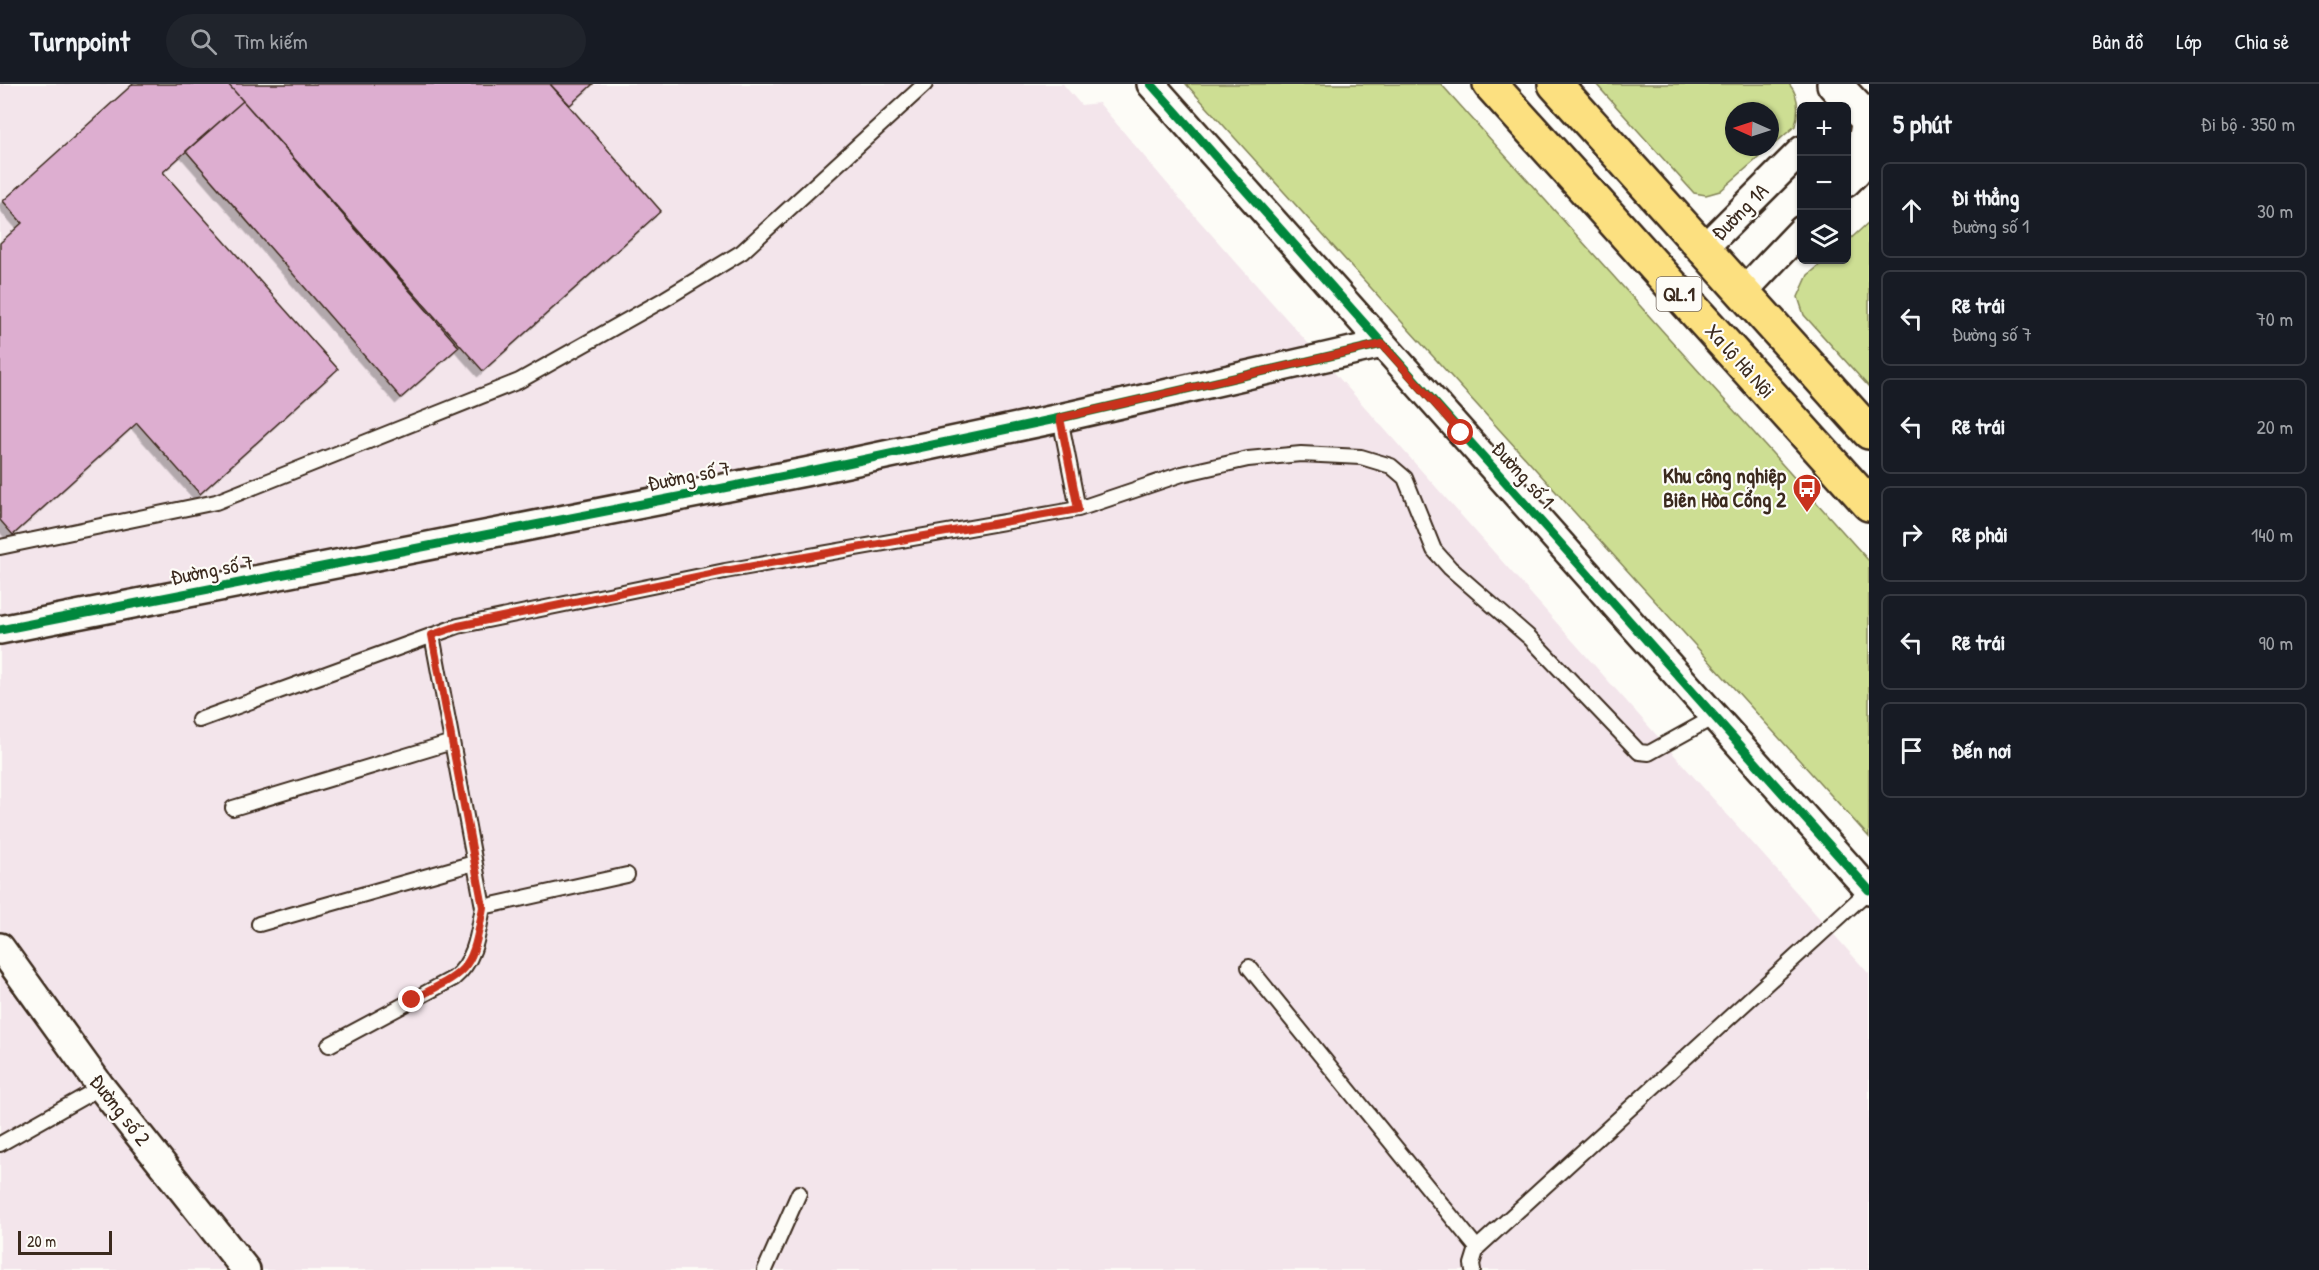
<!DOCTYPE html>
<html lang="vi">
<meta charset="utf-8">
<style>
body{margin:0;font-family:"Patrick Hand",sans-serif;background:#20242c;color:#f1f3f6}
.controls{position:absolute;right:18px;top:18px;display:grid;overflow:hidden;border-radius:9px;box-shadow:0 2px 4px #0004}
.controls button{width:54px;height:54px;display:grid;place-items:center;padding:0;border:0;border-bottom:2px solid #363941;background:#171b24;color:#f1f3f6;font:30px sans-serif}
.compass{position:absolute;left:1725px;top:18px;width:54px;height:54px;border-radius:50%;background:#171b24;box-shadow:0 2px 4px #0004;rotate:273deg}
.scale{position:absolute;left:18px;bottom:15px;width:94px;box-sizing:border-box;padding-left:6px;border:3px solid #3b2a1e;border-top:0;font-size:16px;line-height:21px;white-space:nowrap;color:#3b2a1e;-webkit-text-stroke:4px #fdfcf7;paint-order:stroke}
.stop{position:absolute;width:18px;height:18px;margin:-14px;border:4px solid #c8321e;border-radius:50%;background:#fff}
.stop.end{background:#c8321e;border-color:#fff;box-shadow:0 2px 6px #0008}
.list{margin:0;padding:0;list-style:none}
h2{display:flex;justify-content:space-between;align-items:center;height:78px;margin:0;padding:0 24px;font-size:26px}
h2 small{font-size:20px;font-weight:400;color:#9ea1a6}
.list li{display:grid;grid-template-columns:39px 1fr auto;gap:18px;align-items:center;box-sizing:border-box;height:96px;margin:0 12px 12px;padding:0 12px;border:2px solid #363941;border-radius:9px}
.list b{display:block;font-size:22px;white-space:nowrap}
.list p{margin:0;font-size:20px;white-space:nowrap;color:#9ea1a6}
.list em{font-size:20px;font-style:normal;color:#9ea1a6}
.icon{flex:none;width:33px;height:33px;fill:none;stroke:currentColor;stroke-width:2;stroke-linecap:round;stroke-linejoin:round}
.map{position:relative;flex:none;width:1869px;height:1186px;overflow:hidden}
header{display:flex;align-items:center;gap:36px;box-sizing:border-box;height:84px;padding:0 30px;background:#171b24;border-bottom:2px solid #363941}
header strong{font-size:28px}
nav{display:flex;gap:33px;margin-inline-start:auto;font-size:21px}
.search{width:420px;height:54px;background:#20242c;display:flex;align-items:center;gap:15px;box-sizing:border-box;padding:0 21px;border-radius:33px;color:#9ea1a6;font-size:22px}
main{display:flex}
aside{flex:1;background:#171b24}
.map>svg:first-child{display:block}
.built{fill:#f3e5eb}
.green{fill:#cdde93;stroke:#848458;stroke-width:1.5;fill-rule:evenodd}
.building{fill:#ddaed0;stroke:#3b2a1e;stroke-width:1.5;filter:url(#shadow)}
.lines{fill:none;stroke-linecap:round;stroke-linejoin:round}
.lane-casing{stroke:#3b2a1e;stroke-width:18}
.street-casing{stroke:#3b2a1e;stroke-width:32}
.secondary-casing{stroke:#3b2a1e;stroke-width:38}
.highway-casing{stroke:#3b2a1e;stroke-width:38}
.lane{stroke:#fdfcf7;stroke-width:14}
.street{stroke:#fdfcf7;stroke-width:27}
.secondary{stroke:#fdfcf7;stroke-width:33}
.highway{stroke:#fce080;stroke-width:33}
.cycleway-casing{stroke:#fdfcf7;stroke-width:13}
.cycleway{stroke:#00873e;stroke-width:9}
.route{stroke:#c8321e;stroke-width:8}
.labels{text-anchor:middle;stroke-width:4.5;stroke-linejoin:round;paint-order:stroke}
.shield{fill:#fdfcf7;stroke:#75695f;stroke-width:1.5}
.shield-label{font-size:20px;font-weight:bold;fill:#3b2a1e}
.street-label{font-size:21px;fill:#3b2a1e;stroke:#fdfcf7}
.poi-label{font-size:21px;font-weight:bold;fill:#3b2a1e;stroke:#fdfcf7;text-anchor:end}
</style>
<header>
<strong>Turnpoint</strong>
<div class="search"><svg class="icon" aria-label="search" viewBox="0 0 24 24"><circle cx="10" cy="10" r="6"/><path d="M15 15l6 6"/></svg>Tìm kiếm</div>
<nav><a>Bản đồ</a><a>Lớp</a><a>Chia sẻ</a></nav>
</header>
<main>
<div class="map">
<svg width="1869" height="1186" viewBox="0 0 1869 1186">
<defs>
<filter id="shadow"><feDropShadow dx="-5.5" dy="5.5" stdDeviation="0" flood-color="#0004"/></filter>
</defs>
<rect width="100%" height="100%" fill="#fdfcf7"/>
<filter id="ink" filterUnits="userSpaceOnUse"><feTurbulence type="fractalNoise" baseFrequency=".0167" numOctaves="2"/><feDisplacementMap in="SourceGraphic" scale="12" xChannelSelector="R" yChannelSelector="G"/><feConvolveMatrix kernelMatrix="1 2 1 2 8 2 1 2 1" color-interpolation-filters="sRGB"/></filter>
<g filter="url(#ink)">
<path class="built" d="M 0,0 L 1063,0 L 1081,21 L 1099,19 L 1187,123 L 1869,890 L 1869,1186 L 0,1186 Z"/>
<path class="green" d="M 1186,0 L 1441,0 L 1869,477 L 1869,753 Z
M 1596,0 L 1789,0 C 1800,12 1799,27 1795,42 L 1720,107 L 1706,111 L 1694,109 ZM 1734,27 L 1770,27 L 1770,63 L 1734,63 Z
M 1869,138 L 1869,303 L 1804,231 L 1798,213 L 1808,191 L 1826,176 L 1846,176 L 1847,158 Z"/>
<path class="building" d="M 133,0 L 228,0 L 243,17 L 163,88 L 338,285 L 200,410 L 137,339 L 13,451 L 0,436 L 0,159 L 22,139 L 3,117 Z
M 228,0 L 550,0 L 661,127 L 483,287 Z
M 550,0 L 593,0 L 570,21 Z
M 243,17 L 459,263 L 401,314 L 186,67 Z"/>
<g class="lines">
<g class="lane-casing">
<path id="lane" d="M 1060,334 L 1078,425 L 1182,390 L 1248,375 L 1301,370 L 1361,373 L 1391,382 L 1405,394 L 1434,466 L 1450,484 L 1530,554 L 1639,668 L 1649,669 L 1714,633
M 0,463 L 216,418 L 519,297 L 663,216 L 742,168 L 925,0
M 432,551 L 483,823 L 627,791
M 199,636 L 458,542 L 725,487 L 1078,425
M 233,724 L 452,658
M 259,840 L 474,779
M 1249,883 L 1477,1164
M 329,961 L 454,894 C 476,876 478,849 483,823
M 0,1060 L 101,1003
M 765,1186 L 799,1109
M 1473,1186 L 1472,1180 L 1477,1164 L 1869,806"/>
</g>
<g class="street-casing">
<path id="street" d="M 1151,0 L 1869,806
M 1846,99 L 1857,88 L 1866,34
M 1704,164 L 1802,66
M 1743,208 L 1802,146
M 0,546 L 805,388 L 1060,334 L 1382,260
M 0,863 L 101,1003 L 246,1186"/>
</g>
<g class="secondary-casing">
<path id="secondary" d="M 1834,0 L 1869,37"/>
</g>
<g class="highway-casing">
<path id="highway" d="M 1490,0 L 1869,420
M 1555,0 L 1869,348"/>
</g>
<use href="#lane" class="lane"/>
<use href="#street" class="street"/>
<use href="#secondary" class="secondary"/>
<use href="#highway" class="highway"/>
<g class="cycleway-casing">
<path id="cycleway" d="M 1151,0 L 1869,806
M 0,546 L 805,388 L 1060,334 L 1382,260"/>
</g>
<use href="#cycleway" class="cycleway"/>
</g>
</g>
<g class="lines" filter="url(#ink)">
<path class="route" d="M 412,916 C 469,886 472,888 483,823 L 432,551 L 458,542 L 725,487 L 1078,425 L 1060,334 L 1382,260 L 1461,349"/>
</g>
<defs>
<g id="bus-pin" transform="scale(1.5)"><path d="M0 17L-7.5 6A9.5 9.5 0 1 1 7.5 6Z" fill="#c8321e" stroke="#fdfcf7"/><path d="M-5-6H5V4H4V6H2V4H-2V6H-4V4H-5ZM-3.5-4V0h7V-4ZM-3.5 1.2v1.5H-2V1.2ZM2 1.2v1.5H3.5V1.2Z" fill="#fff"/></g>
</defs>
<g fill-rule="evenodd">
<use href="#bus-pin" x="1807" y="404"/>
</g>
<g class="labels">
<rect class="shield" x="1656.5" y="193" width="45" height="34" rx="4.5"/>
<g class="shield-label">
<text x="1679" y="217">QL.1</text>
</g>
<g class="street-label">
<text transform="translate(1740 128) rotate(-45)" y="7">Đường 1A</text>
<text transform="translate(1740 277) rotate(48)" y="7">Xa lộ Hà Nội</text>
<text transform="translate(1523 391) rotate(48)" y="7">Đường số 1</text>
<text transform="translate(689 392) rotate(-11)" y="7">Đường số 7</text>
<text transform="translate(212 486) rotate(-11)" y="7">Đường số 7</text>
<text transform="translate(120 1026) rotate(52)" y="7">Đường số 2</text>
</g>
<g class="poi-label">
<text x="1786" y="399">Khu công nghiệp<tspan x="1786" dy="24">Biên Hòa Cổng 2</tspan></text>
</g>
</g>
</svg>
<div class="controls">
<button>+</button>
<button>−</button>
<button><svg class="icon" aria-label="layers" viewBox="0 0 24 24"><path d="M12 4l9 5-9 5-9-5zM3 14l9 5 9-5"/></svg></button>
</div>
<svg class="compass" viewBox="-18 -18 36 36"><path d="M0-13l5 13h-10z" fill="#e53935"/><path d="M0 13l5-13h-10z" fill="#9ea1a6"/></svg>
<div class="scale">20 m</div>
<div class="stop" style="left:1461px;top:349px"></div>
<div class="stop end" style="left:412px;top:916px"></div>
</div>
<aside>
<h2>5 phút<small>Đi bộ · 350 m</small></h2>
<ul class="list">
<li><svg class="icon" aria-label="ahead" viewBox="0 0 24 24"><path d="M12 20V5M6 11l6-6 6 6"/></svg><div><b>Đi thẳng</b><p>Đường số 1</p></div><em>30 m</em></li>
<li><svg class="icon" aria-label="left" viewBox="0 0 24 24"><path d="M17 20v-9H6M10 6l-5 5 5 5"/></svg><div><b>Rẽ trái</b><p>Đường số 7</p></div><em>70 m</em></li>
<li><svg class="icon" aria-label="left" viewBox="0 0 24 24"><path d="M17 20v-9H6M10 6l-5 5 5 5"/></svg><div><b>Rẽ trái</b></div><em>20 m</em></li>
<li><svg class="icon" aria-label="right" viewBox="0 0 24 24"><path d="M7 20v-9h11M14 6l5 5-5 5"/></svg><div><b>Rẽ phải</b></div><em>140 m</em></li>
<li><svg class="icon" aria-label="left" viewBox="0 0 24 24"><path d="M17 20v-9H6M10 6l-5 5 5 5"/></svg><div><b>Rẽ trái</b></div><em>90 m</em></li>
<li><svg class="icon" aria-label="arrive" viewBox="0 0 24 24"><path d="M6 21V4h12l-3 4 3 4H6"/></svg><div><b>Đến nơi</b></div></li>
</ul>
</aside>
</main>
